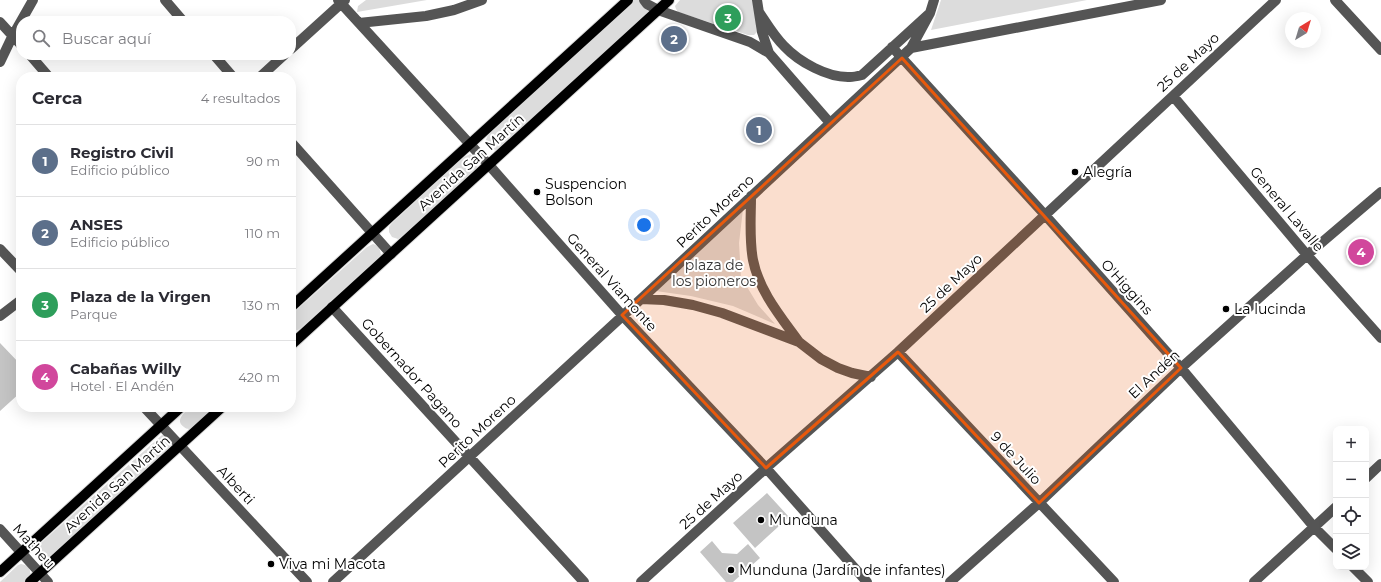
<!DOCTYPE html>
<html lang="es">
<meta charset="utf-8">
<style>
body{margin:0;font-family:Montserrat,sans-serif;background:#f7f7f7;color:#2b2b33}
.controls{position:absolute;right:12px;bottom:12px;display:grid;overflow:hidden;border-radius:8px;box-shadow:0 4px 16px #0002}
.controls button{width:36px;height:36px;display:grid;place-items:center;padding:0;border:0;border-bottom:1px solid #e1e1e2;background:#fff;color:#2b2b33;font:20px sans-serif}
.compass{position:absolute;left:1285px;top:12px;width:36px;height:36px;border-radius:50%;background:#fff;box-shadow:0 4px 16px #0002;rotate:38deg}
.you{position:absolute;left:644px;top:225px;width:14px;height:14px;margin:-10px;border:3px solid #fff;border-radius:50%;background:#1a73e8;box-shadow:0 0 0 6px #1a73e833}
.badge{display:grid;place-items:center;width:26px;height:26px;border-radius:50%;background:#1a73e8;color:#fff;font-size:13px;font-weight:700}
.pin{position:absolute;translate:-50% -50%;border:2px solid #fff;box-shadow:0 1px 4px #0006}
.list{margin:0;padding:0;list-style:none}
h2{display:flex;justify-content:space-between;align-items:center;height:52px;margin:0;padding:0 16px;font-size:17px}
h2 small{font-size:13px;font-weight:400;color:#7c7c81}
.list li{display:grid;grid-template-columns:26px 1fr auto;gap:12px;align-items:center;box-sizing:border-box;height:72px;padding:0 16px;border-top:1px solid #e1e1e2}
.list b{display:block;font-size:15px;white-space:nowrap}
.list p{margin:0;font-size:13px;white-space:nowrap;color:#7c7c81}
.list em{font-size:13px;font-style:normal;color:#7c7c81}
.icon{flex:none;width:22px;height:22px;fill:none;stroke:currentColor;stroke-width:2;stroke-linecap:round;stroke-linejoin:round}
.map{position:relative;flex:none;width:1381px;height:582px;overflow:hidden}
.search{position:absolute;background:#fff;box-shadow:0 4px 16px #0002;left:16px;top:16px;width:280px;height:44px;display:flex;align-items:center;gap:10px;box-sizing:border-box;padding:0 14px;border-radius:16px;color:#7c7c81;font-size:15px}
.panel{position:absolute;background:#fff;box-shadow:0 4px 16px #0002;left:16px;top:72px;width:280px;height:340px;border-radius:16px}
.map>svg:first-child{display:block}
.green{fill:#dcdcdc}
.building{fill:#c4c4c4}
.lines{fill:none;stroke-linecap:round;stroke-linejoin:round}
.major-casing{stroke:#dbdbdb;stroke-width:12}
.minor{stroke:#555;stroke-width:10}
.major{stroke:#000;stroke-width:10}
.marked{fill:#e8590c;fill-opacity:0.2;stroke:#e8590c;stroke-width:3;stroke-linejoin:round}
.poi-dot{fill:#000;stroke:#fff;stroke-width:1.5}
.labels{text-anchor:middle;stroke-width:4;stroke-linejoin:round;paint-order:stroke}
.street-label{font-size:14px;fill:#000;stroke:#fff}
.poi-label{font-size:14px;fill:#000;stroke:#fff;text-anchor:start}
.park-label{font-size:14px;fill:#333;stroke:#fff}
</style>
<div class="map">
<svg width="1381" height="582" viewBox="0 0 1381 582">
<rect width="100%" height="100%" fill="#fff"/>
<path class="green" d="M 366,0 L 427,0 L 357,12 L 358,6 Z
M 633,0 L 639,0 L 649,12 L 498,150 C 491,151 487,149 485,142 L 488,135 Z
M 680,0 L 755,0 L 757,32 L 754,35 L 748,35 L 678,12 L 676,9 L 675,6 Z
M 941,0 L 1087,0 L 931,30 Z
M 470,154 L 476,158 L 479,162 L 476,170 L 403,236 L 398,239 L 392,237 L 389,232 L 389,227 L 392,223 L 464,157 Z
M 743,209 L 739,243 L 741,277 L 758,305 L 775,324 L 733,306 L 691,296 L 656,291 Z
M 373,244 C 379,246 380,249 381,255 L 377,259 L 302,327 L 298,330 L 293,331 L 291,330 L 291,315 L 367,247 Z
M 190,407 L 216,407 C 210,412 196,428 189,429 C 187,429 185,428 184,427 C 174,421 185,412 190,407 Z
M 162,435 L 166,436 L 171,443 L 170,448 L 167,451 L 54,554 L 48,557 L 40,555 L 37,547 L 43,541 Z
M 21,564 C 28,565 31,569 30,575 L 24,582 L 0,582 L 18,565 Z"/>
<path class="building" d="M 0,343 L 21,365 L 21,392 L 0,411 Z
M 767,493 L 789,517 L 755,548 L 733,523 Z
M 712,541 L 722,553 L 737,554 L 748,544 L 760,558 L 733,582 L 726,582 L 700,552 Z"/>
<g class="lines">
<g class="major-casing">
<path id="major" d="M 291,307 L 628,0
M 291,345 L 669,0
M 0,572 L 181,407
M 30,582 L 222,407"/>
</g>
<path class="minor" d="M 165,0 L 183,21
M 338,0 L 489,165 L 622,315 L 766,468 L 867,582
M 644,0 L 647,4 L 658,10 L 750,42 L 769,53 L 830,123
M 757,0 L 762,32 L 769,53
M 1335,0 L 1381,50
M 759,12 C 767,24 774,36 784,46 C 799,62 828,78 850,77 C 853,77 858,76 862,75 L 930,13
M 0,22 L 21,45
M 359,23 L 426,16 L 454,10 L 482,0
M 892,47 L 1045,215 L 1181,368 L 1314,527 L 1336,549
M 911,48 L 930,13 L 934,0
M 291,49 L 345,0
M 30,55 L 49,77
M 214,55 L 233,77
M 0,62 L 12,37 L 33,0
M 260,77 L 284,55
M 1173,96 L 1307,255 L 1381,338
M 291,142 L 391,254
M 751,196 C 751,217 749,239 753,260 C 759,291 781,317 799,342
M 0,249 L 21,271
M 641,299 L 664,300 L 693,305 L 722,313 L 799,342 L 821,359 L 838,368 L 852,373 L 871,377
M 332,307 L 584,582
M 0,316 L 21,300
M 898,352 L 1114,582
M 144,407 L 307,582
M 1366,478 L 1381,464
M 0,529 L 48,582
M 1353,567 L 1368,582
M 333,582 L 641,299 L 911,48 L 1161,0
M 641,582 L 766,468 L 898,352 L 1276,0
M 950,582 L 1039,503 L 1181,368 L 1307,255 L 1381,192
M 1254,582 L 1336,507"/>
<use href="#major" class="major"/>
</g>
<path class="marked" d="M 902,58 L 1181,368 L 1039,503 L 898,352 L 766,468 L 622,315 Z"/>
<g class="poi-dot">
<circle cx="1075" cy="172" r="4"/>
<circle cx="537" cy="192" r="4"/>
<circle cx="1226" cy="309" r="4"/>
<circle cx="761" cy="520" r="4"/>
<circle cx="271" cy="564" r="4"/>
<circle cx="731" cy="570" r="4"/>
</g>
<g class="labels">
<g class="street-label">
<text transform="translate(1188 62) rotate(-43)" y="5">25 de Mayo</text>
<text transform="translate(471 162) rotate(-42)" y="5">Avenida San Martín</text>
<text transform="translate(1287 209) rotate(50)" y="5">General Lavalle</text>
<text transform="translate(715 211) rotate(-43)" y="5">Perito Moreno</text>
<text transform="translate(612 282) rotate(48)" y="5">General Viamonte</text>
<text transform="translate(951 283) rotate(-43)" y="5">25 de Mayo</text>
<text transform="translate(1127 287) rotate(48)" y="5">O'Higgins</text>
<text transform="translate(412 373) rotate(48)" y="5">Gobernador Pagano</text>
<text transform="translate(1154 374) rotate(-43)" y="5">El Andén</text>
<text transform="translate(477 431) rotate(-43)" y="5">Perito Moreno</text>
<text transform="translate(1016 458) rotate(47)" y="5">9 de Julio</text>
<text transform="translate(117 484) rotate(-42)" y="5">Avenida San Martín</text>
<text transform="translate(236 485) rotate(47)" y="5">Alberti</text>
<text transform="translate(711 500) rotate(-42)" y="5">25 de Mayo</text>
<text transform="translate(34 546) rotate(48)" y="5">Matheu</text>
</g>
<g class="poi-label">
<text x="1083" y="177">Alegría</text>
<text x="545" y="189">Suspencion<tspan x="545" dy="16">Bolson</tspan></text>
<text x="1234" y="314">La lucinda</text>
<text x="769" y="525">Munduna</text>
<text x="279" y="569">Viva mi Macota</text>
<text x="739" y="575">Munduna (Jardín de infantes)</text>
</g>
<g class="park-label">
<text x="714" y="270">plaza de<tspan x="714" dy="16">los pioneros</tspan></text>
</g>
</g>
</svg>
<div class="controls">
<button>+</button>
<button>−</button>
<button><svg class="icon" aria-label="locate" viewBox="0 0 24 24"><circle cx="12" cy="12" r="6"/><path d="M12 2v4M12 18v4M2 12h4M18 12h4"/></svg></button>
<button><svg class="icon" aria-label="layers" viewBox="0 0 24 24"><path d="M12 4l9 5-9 5-9-5zM3 14l9 5 9-5"/></svg></button>
</div>
<svg class="compass" viewBox="-18 -18 36 36"><path d="M0-13l5 13h-10z" fill="#e53935"/><path d="M0 13l5-13h-10z" fill="#7c7c81"/></svg>
<div class="you"></div>
<div class="pin badge" style="left:759px;top:130px;background:#5c6f8a">1</div>
<div class="pin badge" style="left:674px;top:39px;background:#5c6f8a">2</div>
<div class="pin badge" style="left:728px;top:18px;background:#2e9e5b">3</div>
<div class="pin badge" style="left:1361px;top:252px;background:#d1479c">4</div>
<div class="search"><svg class="icon" aria-label="search" viewBox="0 0 24 24"><circle cx="10" cy="10" r="6"/><path d="M15 15l6 6"/></svg>Buscar aquí</div>
<section class="panel">
<h2>Cerca<small>4 resultados</small></h2>
<ul class="list">
<li><span class="badge" style="background:#5c6f8a">1</span><div><b>Registro Civil</b><p>Edificio público</p></div><em>90 m</em></li>
<li><span class="badge" style="background:#5c6f8a">2</span><div><b>ANSES</b><p>Edificio público</p></div><em>110 m</em></li>
<li><span class="badge" style="background:#2e9e5b">3</span><div><b>Plaza de la Virgen</b><p>Parque</p></div><em>130 m</em></li>
<li><span class="badge" style="background:#d1479c">4</span><div><b>Cabañas Willy</b><p>Hotel · El Andén</p></div><em>420 m</em></li>
</ul>
</section>
</div>
